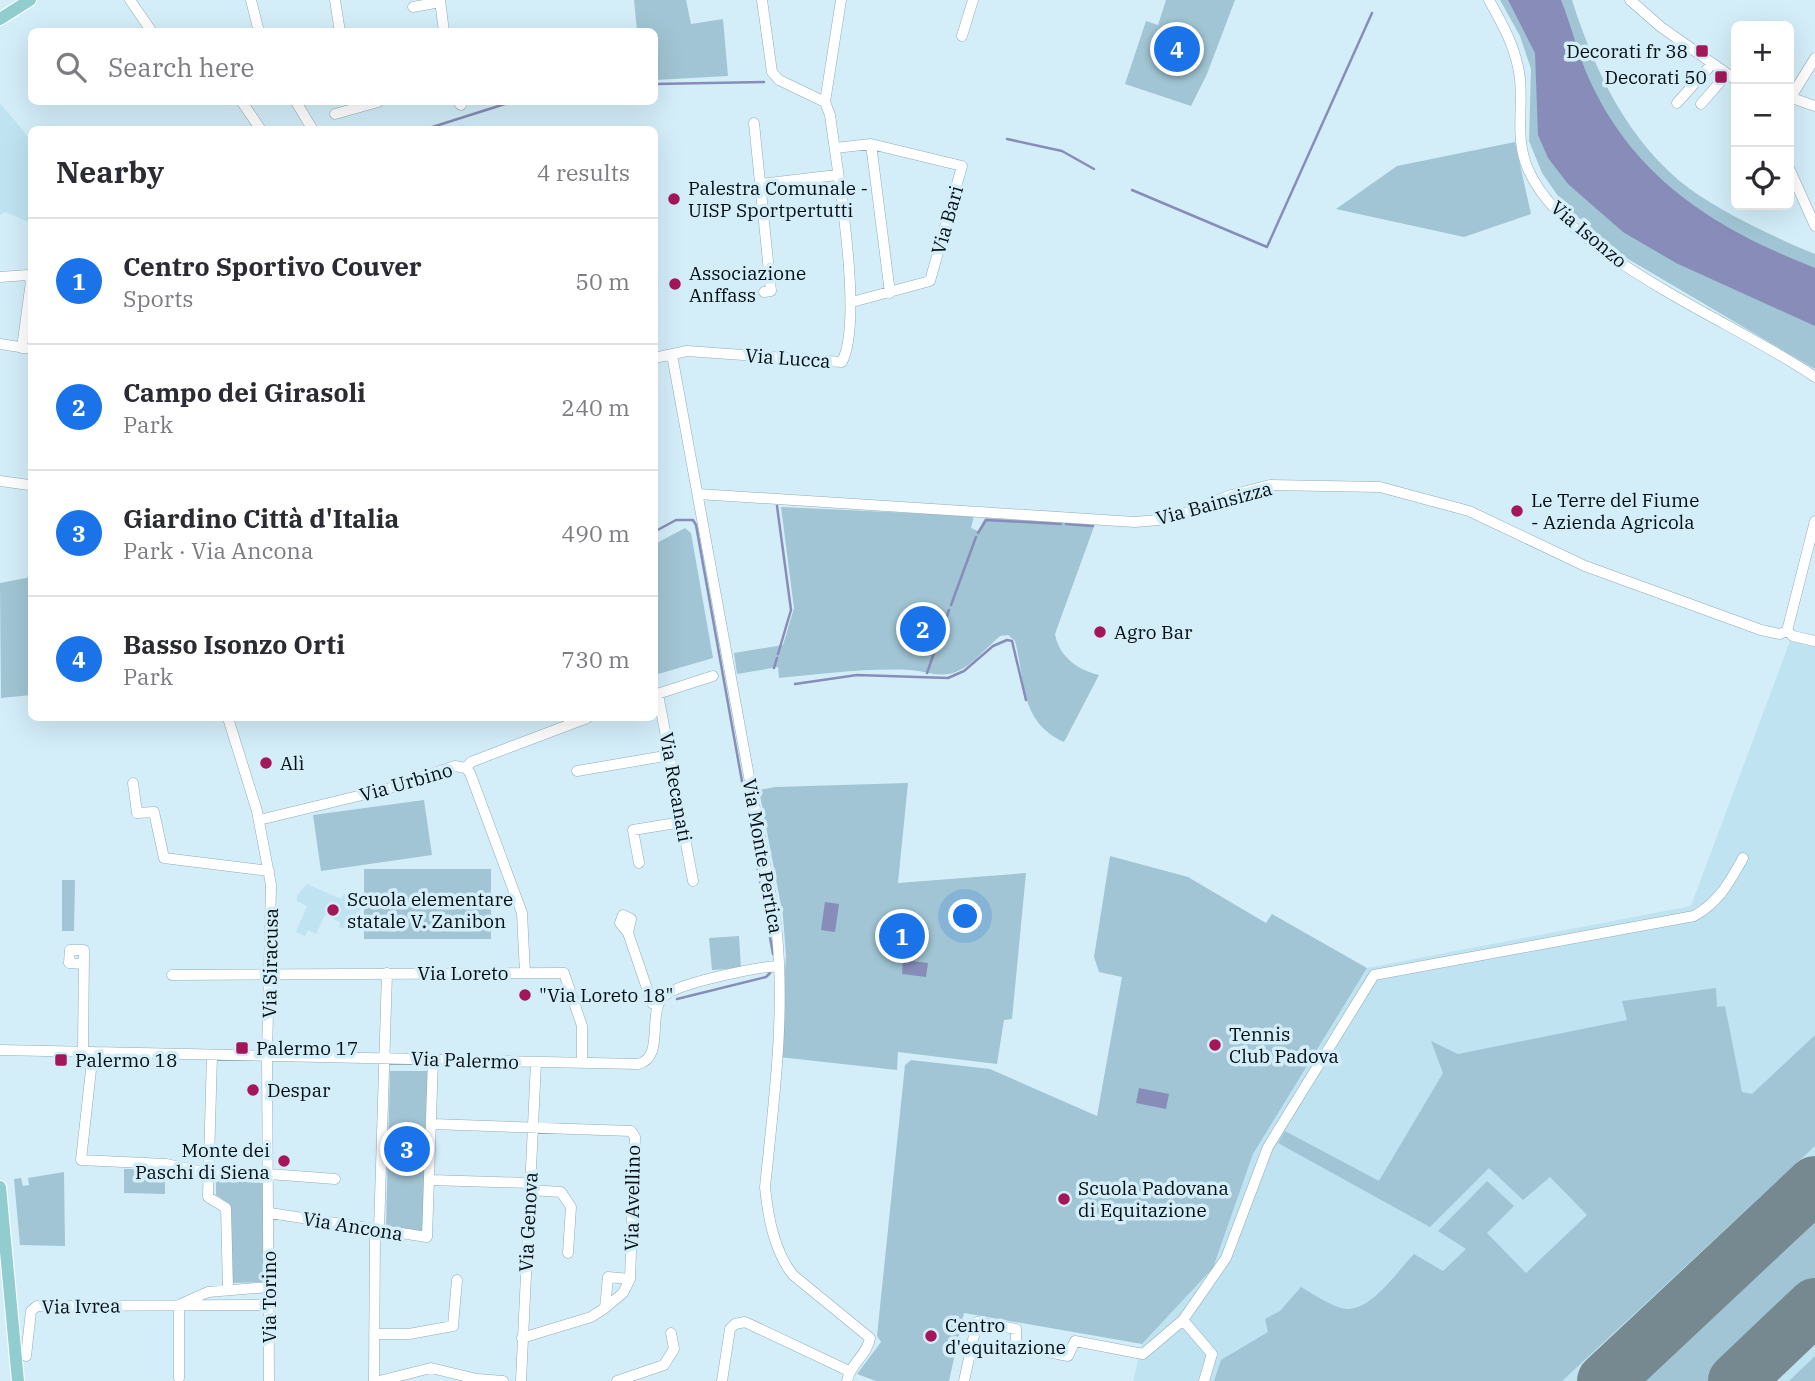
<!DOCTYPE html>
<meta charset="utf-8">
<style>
body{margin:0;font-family:"IBM Plex Serif",serif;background:#f7f7f7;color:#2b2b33}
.controls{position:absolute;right:21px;top:21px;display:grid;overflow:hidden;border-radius:10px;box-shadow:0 7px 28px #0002}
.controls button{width:63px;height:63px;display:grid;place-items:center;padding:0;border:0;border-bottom:2px solid #e1e1e2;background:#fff;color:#2b2b33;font:35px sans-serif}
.you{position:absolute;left:966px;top:917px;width:24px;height:24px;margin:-18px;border:5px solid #fff;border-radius:50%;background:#1a73e8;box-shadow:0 0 0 10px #1a73e833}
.badge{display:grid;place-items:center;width:46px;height:46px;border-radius:50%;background:#1a73e8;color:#fff;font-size:23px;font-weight:700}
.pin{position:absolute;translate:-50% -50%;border:4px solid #fff;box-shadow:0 2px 7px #0006}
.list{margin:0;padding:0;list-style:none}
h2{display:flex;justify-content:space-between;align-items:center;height:91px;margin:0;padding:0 28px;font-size:30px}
h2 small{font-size:23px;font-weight:400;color:#7c7c81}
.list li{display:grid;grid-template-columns:46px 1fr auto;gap:21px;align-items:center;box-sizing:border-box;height:126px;padding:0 28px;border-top:2px solid #e1e1e2}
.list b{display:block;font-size:26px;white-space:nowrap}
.list p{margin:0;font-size:23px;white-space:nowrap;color:#7c7c81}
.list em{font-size:23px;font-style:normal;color:#7c7c81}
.icon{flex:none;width:38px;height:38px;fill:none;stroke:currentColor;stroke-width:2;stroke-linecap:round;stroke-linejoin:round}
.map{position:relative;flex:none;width:1815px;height:1381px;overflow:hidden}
.search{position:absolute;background:#fff;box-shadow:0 7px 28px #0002;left:28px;top:28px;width:630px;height:77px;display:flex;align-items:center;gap:18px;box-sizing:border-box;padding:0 24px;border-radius:10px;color:#7c7c81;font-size:26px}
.panel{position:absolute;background:#fff;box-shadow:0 7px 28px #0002;left:28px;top:126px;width:630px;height:595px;border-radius:10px}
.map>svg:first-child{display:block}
.built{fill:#bfe3f0}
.green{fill:#a1c5d4}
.water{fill:#878db8}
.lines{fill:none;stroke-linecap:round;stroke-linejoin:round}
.stream{stroke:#878db8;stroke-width:2.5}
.runway{stroke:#768991;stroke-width:56}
.minor-casing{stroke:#92abb6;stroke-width:11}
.major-casing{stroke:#fff;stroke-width:14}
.minor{stroke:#fff;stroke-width:10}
.major{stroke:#91ccce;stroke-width:12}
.poi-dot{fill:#a41659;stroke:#d3eef9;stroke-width:2.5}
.labels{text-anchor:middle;stroke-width:7;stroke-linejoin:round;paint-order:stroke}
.poi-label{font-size:19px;fill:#050e12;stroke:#d3eef9;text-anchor:start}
.street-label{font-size:19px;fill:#050e12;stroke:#d3eef9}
</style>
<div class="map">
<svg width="1815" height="1381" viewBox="0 0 1815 1381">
<rect width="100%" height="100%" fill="#d3eef9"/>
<path class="built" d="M 0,103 L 31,140 L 31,223 L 5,212 L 0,215 Z
M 1790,641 L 1815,646 L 1815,1381 L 1133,1381 L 1142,1344 L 1213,1268 L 1253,1154 L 1367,968 L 1691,906 Z
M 307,884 L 341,899 L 344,894 L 361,902 L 358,919 L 361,922 L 357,931 L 339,927 L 340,922 L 325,915 L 316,934 L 308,930 L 305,936 L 296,932 L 307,906 L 297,901 L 297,895 Z"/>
<path class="green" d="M 634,0 L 686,0 L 691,24 L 723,19 L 728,76 L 655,80 L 654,32 L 637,31 Z
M 1166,0 L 1235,0 L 1207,74 L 1191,106 L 1125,84 L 1146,21 L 1158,25 Z
M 1500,0 L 1572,0 C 1594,70 1629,144 1690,189 C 1723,213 1778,239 1815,254 L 1815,369 L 1623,256 L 1565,206 L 1542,173 L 1529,141 L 1531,69 L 1520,36 Z
M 1515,142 L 1531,214 L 1464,237 L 1336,209 L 1397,166 Z
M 781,507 L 974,516 L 971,528 L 978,531 L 985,518 L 1095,524 L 1055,634 C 1059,657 1078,670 1099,675 L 1064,742 C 1019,721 1026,682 1015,641 L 1008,635 L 1000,636 C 987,647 973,664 958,671 C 941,679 927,671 910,670 C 866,668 822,674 779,678 L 778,667 L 737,674 L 734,653 L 783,645 L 794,608 Z
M 685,528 L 691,533 L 713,658 L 655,675 L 655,544 Z
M 31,577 L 31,695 L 1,698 L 0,583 Z
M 908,783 L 898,883 L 1026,873 L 1012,1019 L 1004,1020 L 997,1064 L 898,1052 L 897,1070 L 779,1057 L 786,956 L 783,916 L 759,790 L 775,787 Z
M 424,800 L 432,855 L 321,871 L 313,815 Z
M 1110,856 L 1188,877 L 1266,923 L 1272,914 L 1367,968 L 1253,1154 L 1213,1268 L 1142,1344 L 964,1313 L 949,1381 L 876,1381 L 857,1374 L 881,1342 L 877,1336 L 905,1065 L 911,1060 L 990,1069 L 1097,1116 L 1122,977 L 1099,972 L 1094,957 Z
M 364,869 L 491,869 L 491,939 L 364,939 Z
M 62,880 L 75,880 L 74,931 L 62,931 Z
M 739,936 L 741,968 L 712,970 L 709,938 Z
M 1716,988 L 1717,1007 L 1725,1006 L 1742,1092 L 1752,1094 L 1815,1035 L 1815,1146 L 1562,1381 L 1214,1381 L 1221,1360 L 1268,1332 L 1265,1319 L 1280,1311 L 1301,1287 C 1313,1294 1328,1304 1341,1308 C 1369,1316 1397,1271 1414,1254 L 1443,1271 L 1466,1249 L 1438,1231 L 1487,1181 L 1514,1206 L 1487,1233 L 1526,1273 L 1587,1215 L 1550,1177 L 1523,1200 L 1489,1168 L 1430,1227 L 1278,1143 L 1285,1131 L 1379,1181 L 1443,1073 L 1431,1041 L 1458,1054 L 1627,1020 L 1622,1001 Z
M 390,1071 L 430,1071 L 424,1233 L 386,1227 Z
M 124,1169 L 165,1169 L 165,1194 L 124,1193 Z
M 64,1172 L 65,1246 L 20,1245 L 14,1179 L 21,1178 L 23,1186 L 29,1185 L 28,1178 Z
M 216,1181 L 265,1182 L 264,1282 L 232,1283 L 230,1204 L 216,1195 Z
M 1815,1219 L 1815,1306 L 1736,1381 L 1644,1381 Z
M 1815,1356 L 1815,1381 L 1789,1381 Z"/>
<path class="water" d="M 1508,0 L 1561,0 C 1572,27 1578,55 1590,81 C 1636,180 1716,229 1815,268 L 1815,326 L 1676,263 L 1623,232 L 1568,184 L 1548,158 L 1538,135 L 1535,53 Z
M 825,902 L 839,904 L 835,932 L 821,930 Z
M 903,960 L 928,963 L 926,977 L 902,974 Z
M 1139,1088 L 1169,1094 L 1166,1109 L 1136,1103 Z"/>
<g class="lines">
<path class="stream" d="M 654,84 L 764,82
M 423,130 L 511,102
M 1007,139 L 1062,151 L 1094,169
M 1132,190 L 1267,247 L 1372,13
M 777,506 L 791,610 L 778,654
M 1066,524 L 1093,526
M 654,532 L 676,520 L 693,520 L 696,525 L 773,954
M 978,533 L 986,520 L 1061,524
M 951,605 L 976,537
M 774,668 L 777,658
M 927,673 L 949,610
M 795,684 L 857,675 L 948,678 L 964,671 L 993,646 L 1007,640 L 1012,641 L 1026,700
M 677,999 L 766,977 L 770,973"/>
<path class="runway" d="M 1605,1381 L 1815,1184
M 1736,1381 L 1815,1306"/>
<g class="minor-casing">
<path id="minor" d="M 130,0 L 152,32
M 251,0 L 259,32
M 335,0 L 340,32
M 440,0 L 444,32
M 1489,0 C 1503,25 1517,50 1520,79 C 1523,110 1515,140 1528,169 C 1565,256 1738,323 1815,377
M 1630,0 L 1661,27 L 1736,80
M 413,7 L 440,2
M 962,36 L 973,0
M 1789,97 L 1815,106
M 1791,97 L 1815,58
M 242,102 L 261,130
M 296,102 L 313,130
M 458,102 L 461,105
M 825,102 L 841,0
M 1677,103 L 1712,64
M 1701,104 L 1727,74
M 335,114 L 378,102
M 754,123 L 771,291 L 764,292
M 871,144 L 890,293
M 835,148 L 871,144 L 962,166 L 930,281 L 852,302
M 1789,168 L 1815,226
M 760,184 L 837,175
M 0,277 L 28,275 L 31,281 L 22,348
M 0,344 L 32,349
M 672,355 L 776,924 C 786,1012 774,1100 765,1187 C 768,1217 774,1251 793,1275 L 870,1338 C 868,1354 850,1364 847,1381
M 654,358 L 687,351 L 842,362 C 864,319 837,169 830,115 L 825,102 L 779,80 L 772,72 L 762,0
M 0,481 L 29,485
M 698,494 L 1135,522 L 1170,519 L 1231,495 L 1270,485 L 1380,487 L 1469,511 L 1585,566 L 1761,630 L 1780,634 L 1787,631
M 1787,631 L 1815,521
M 1787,631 L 1793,636 L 1815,641
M 658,694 L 693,881
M 654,695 L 713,676
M 228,718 L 257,811 L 271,885 L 267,1055 L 269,1381
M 466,768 L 470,773 L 522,913 L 525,973
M 466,768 L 471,762 L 587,718
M 577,771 L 671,755
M 133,783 L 137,813 L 154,812 L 164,858 L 269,871
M 259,820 L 387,789 L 455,766 L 466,768
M 639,863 L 633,830 L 682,822
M 628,933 L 631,919 L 623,915 L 620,923 L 628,933 L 652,1003 L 657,1006
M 172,975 L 564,973 L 582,1026 L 582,1062
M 0,1050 L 638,1064 C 665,1058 647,1014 663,997 C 676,983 758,967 779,966
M 83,1051 L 84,950 L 70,950 L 69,963 L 84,964
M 93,1052 L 81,1160 L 166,1164 L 220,1176 L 269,1178
M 212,1055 L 208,1197 L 226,1208 L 228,1289
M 432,1124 L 631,1131 L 635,1137 L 630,1279 L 623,1293 L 605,1308 L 608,1277 L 630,1279
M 269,1174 L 335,1179
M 430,1180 L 530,1183
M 530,1190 L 561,1192 L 571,1207 L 568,1253
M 270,1213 L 427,1237 L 433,1059
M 379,1231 L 387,973
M 183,1303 L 208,1292 L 269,1287
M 374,1334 L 409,1334 L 453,1326 L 457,1280
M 522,1338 L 591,1317 L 605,1308
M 26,1356 L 31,1311 L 37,1306 L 269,1305
M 179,1378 L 179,1305
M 374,1381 L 375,1231
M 379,1381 L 431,1368 L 477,1379 L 503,1381
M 521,1381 L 536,1062
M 617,1381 L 664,1365 L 674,1349 L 671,1333
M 722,1381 L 730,1329 L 735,1324 L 745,1322 L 849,1371
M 964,1381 L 977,1322 L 1016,1329 L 1016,1346 L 1068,1356 L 1075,1341 L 1143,1354 L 1183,1320
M 1204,1381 L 1212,1354 L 1183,1320 L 1226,1258 L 1268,1147 L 1374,975 L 1694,916 C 1719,902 1729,883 1743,858"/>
</g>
<g class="major-casing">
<path id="major" d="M 0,19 L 30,0
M 0,1187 L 18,1381"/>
</g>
<use href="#minor" class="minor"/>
<use href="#major" class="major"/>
</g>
<g class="poi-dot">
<rect x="1695" y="44" width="14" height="14" rx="3.5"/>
<rect x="1714" y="70" width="14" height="14" rx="3.5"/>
<circle cx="674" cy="199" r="7"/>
<circle cx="675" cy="284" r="7"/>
<circle cx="1517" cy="511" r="7"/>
<circle cx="1100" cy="632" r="7"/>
<circle cx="266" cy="763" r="7"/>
<circle cx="333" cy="910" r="7"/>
<circle cx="525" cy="995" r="7"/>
<circle cx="1215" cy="1045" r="7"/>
<rect x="235" y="1041" width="14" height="14" rx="3.5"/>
<rect x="54" y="1053" width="14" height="14" rx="3.5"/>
<circle cx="253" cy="1090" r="7"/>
<circle cx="284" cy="1161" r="7"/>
<circle cx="1064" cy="1199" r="7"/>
<circle cx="931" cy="1336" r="7"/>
</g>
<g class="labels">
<g class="poi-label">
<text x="1688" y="58" text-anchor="end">Decorati fr 38</text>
<text x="1707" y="84" text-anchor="end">Decorati 50</text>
<text x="688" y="195">Palestra Comunale -<tspan x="688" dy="22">UISP Sportpertutti</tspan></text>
<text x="689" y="280">Associazione<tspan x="689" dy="22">Anffass</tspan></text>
<text x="1531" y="507">Le Terre del Fiume<tspan x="1531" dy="22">- Azienda Agricola</tspan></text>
<text x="1114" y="639">Agro Bar</text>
<text x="280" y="770">Alì</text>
<text x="347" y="906">Scuola elementare<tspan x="347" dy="22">statale V. Zanibon</tspan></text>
<text x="539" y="1002">"Via Loreto 18"</text>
<text x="1229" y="1041">Tennis<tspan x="1229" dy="22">Club Padova</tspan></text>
<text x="256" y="1055">Palermo 17</text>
<text x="75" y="1067">Palermo 18</text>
<text x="267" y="1097">Despar</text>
<text x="270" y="1157" text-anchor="end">Monte dei<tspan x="270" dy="22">Paschi di Siena</tspan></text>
<text x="1078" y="1195">Scuola Padovana<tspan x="1078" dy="22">di Equitazione</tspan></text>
<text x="945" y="1332">Centro<tspan x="945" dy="22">d'equitazione</tspan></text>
</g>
<g class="street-label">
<text transform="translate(947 220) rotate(-74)" y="7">Via Bari</text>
<text transform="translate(1589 234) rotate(40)" y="7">Via Isonzo</text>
<text transform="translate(788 358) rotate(4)" y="7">Via Lucca</text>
<text transform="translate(1214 503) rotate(-15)" y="7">Via Bainsizza</text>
<text transform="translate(406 782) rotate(-16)" y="7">Via Urbino</text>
<text transform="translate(676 787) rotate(80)" y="7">Via Recanati</text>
<text transform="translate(763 856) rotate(80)" y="7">Via Monte Pertica</text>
<text transform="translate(270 963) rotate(-89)" y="7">Via Siracusa</text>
<text x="463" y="980">Via Loreto</text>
<text transform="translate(465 1060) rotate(2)" y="7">Via Palermo</text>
<text transform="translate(632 1198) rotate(-89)" y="7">Via Avellino</text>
<text transform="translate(528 1222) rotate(-87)" y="7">Via Genova</text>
<text transform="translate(353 1226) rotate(9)" y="7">Via Ancona</text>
<text transform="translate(269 1297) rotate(-90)" y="7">Via Torino</text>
<text transform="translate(81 1306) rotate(-1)" y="7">Via Ivrea</text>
</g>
</g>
</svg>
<div class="controls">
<button>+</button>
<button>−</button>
<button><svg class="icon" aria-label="locate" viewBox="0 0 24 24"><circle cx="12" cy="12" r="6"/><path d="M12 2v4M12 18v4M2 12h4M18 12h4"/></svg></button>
</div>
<div class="you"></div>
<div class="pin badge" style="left:902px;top:936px">1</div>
<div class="pin badge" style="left:923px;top:629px">2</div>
<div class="pin badge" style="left:407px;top:1149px">3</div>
<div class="pin badge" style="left:1177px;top:49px">4</div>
<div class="search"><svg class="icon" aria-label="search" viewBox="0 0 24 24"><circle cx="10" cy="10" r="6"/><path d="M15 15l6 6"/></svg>Search here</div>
<section class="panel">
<h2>Nearby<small>4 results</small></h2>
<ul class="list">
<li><span class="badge">1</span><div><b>Centro Sportivo Couver</b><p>Sports</p></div><em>50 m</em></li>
<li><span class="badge">2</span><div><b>Campo dei Girasoli</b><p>Park</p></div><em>240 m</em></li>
<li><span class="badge">3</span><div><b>Giardino Città d'Italia</b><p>Park · Via Ancona</p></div><em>490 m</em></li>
<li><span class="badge">4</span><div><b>Basso Isonzo Orti</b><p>Park</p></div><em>730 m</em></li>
</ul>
</section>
</div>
